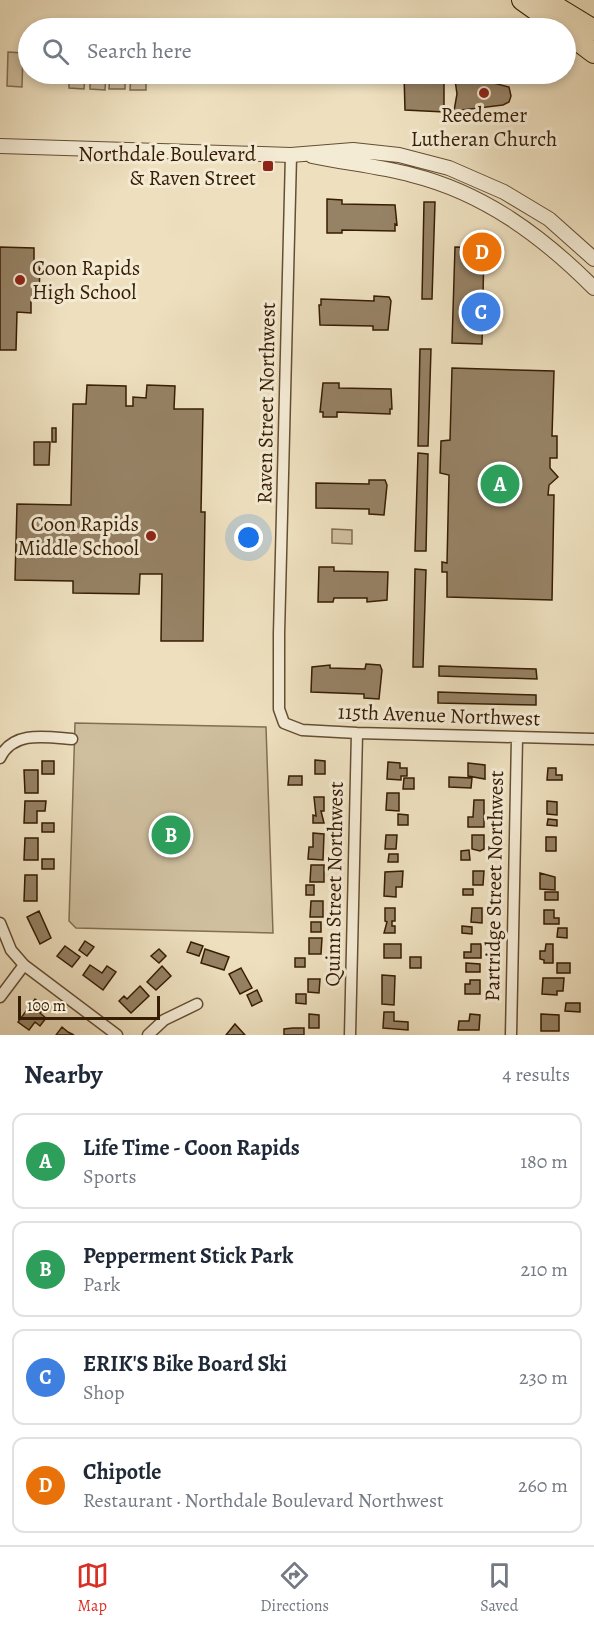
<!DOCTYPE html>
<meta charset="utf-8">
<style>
body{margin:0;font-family:Alegreya,serif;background:#f2f2f3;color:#1f2937}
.scale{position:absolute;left:18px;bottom:15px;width:142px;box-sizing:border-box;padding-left:6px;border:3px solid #371d04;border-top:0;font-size:16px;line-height:21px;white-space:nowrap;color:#371d04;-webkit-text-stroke:4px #f4ebd5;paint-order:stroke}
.you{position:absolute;left:249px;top:538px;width:21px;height:21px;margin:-15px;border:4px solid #fff;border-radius:50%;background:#1a73e8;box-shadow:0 0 0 9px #1a73e833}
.badge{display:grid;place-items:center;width:39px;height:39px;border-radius:50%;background:#d93025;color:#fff;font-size:20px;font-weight:700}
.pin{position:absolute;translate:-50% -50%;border:3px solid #fff;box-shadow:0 2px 6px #0006}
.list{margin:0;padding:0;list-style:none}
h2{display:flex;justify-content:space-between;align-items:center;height:78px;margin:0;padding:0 24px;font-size:26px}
h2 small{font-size:20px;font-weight:400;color:#747a83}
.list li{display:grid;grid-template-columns:39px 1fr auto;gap:18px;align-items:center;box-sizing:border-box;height:96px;margin:0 12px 12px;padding:0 12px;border:2px solid #e0e1e3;border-radius:12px}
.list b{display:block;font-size:22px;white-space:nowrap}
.list p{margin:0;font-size:20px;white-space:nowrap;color:#747a83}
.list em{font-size:20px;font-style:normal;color:#747a83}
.icon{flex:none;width:33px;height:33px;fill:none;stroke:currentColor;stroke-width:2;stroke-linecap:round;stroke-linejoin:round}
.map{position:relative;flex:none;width:594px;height:1035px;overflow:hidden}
.search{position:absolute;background:#fff;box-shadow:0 3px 9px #0003;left:18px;right:18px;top:18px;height:66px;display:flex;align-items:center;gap:15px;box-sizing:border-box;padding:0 21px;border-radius:33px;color:#747a83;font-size:22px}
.sheet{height:510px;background:#fff}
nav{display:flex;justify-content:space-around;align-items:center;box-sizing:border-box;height:84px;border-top:2px solid #e0e1e3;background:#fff;font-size:16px;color:#747a83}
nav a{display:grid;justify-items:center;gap:3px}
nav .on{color:#d93025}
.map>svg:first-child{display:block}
.green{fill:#cfbf9f;stroke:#836e52;stroke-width:1.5}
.building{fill:#968265;stroke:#371d04;stroke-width:1.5}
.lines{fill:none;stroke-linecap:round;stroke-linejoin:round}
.minor-casing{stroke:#654e33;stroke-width:13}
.tertiary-casing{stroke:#654e33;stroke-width:16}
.motorway-casing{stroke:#371d04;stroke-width:22}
.minor{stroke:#f4ebd5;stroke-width:10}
.tertiary{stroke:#f4ebd5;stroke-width:14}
.motorway{stroke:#eee0bf;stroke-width:20}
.poi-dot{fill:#8f2418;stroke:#f4ebd5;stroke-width:2}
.labels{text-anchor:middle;stroke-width:6;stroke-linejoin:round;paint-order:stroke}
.poi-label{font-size:21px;fill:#371d04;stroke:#f4ebd5;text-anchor:end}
.street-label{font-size:21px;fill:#371d04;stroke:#f4ebd5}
</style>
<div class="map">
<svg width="594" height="1035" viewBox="0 0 594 1035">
<rect width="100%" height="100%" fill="#eee0bf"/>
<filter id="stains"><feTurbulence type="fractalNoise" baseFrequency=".00333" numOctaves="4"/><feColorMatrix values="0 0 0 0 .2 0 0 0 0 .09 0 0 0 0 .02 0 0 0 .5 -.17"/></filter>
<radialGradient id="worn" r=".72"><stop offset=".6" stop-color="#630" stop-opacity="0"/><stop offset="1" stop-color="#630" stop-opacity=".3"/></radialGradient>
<path class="green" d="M 8,52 L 23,53 L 22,87 L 7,86 Z
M 69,74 L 85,74 L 84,89 L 69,88 Z
M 90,74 L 106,74 L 105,90 L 90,89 Z
M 110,74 L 125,74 L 125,89 L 109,89 Z
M 131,74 L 146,74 L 146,90 L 130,90 Z
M 332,529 L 352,530 L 352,544 L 332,543 Z
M 75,723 L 266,727 L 273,933 L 76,928 L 69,921 Z"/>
<path class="building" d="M 404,74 L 478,74 L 478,79 L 509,87 L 511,96 L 509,102 L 503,105 L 454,111 L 457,94 L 455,80 L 444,80 L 444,112 L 405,110 Z
M 327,199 L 342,200 L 342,204 L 395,205 L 397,225 L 395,224 L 395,231 L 342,230 L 342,233 L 327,233 Z
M 424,202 L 435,202 L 432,299 L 422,299 Z
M 0,247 L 34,248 L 34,260 L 40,261 L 39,300 L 31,300 L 31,313 L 17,312 L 16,350 L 0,350 Z
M 455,247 L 484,248 L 482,344 L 452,343 Z
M 374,296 L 389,297 L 391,301 L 388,330 L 373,330 L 373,326 L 320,325 L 319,305 L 321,305 L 321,299 L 374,301 Z
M 420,349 L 431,349 L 428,446 L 418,446 Z
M 452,368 L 554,371 L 552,436 L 557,436 L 557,458 L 550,458 L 550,468 L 558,477 L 549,485 L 548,495 L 554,495 L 552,600 L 447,597 L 447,572 L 442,572 L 442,562 L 447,563 L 449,475 L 440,473 L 441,441 L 450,440 Z
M 323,383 L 339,383 L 339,388 L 391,389 L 392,409 L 390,409 L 390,414 L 337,412 L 337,417 L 323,417 L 323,412 L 320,412 Z
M 87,385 L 126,386 L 126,406 L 133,406 L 133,397 L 146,398 L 147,385 L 175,386 L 174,409 L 203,409 L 201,512 L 205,512 L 203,641 L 161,641 L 162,574 L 140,574 L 139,594 L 73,593 L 73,581 L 15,580 L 17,504 L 71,505 L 73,404 L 86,404 Z
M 52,428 L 56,428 L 56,442 L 52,442 Z
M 34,442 L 50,442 L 49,465 L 34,465 Z
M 418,453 L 428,454 L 426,551 L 415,551 Z
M 369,480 L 385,480 L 387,485 L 384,515 L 369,514 L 369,509 L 316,508 L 316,483 L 369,484 Z
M 319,567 L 334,567 L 334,571 L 388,572 L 387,600 L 367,602 L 367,598 L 334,598 L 333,602 L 318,602 Z
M 415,569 L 426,570 L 423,667 L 413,667 Z
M 366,664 L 380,665 L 382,670 L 379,699 L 364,698 L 364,694 L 311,692 L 312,667 L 330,665 L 330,668 L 365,669 Z
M 439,666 L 536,669 L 537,679 L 439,676 Z
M 438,692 L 536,695 L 536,705 L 438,703 Z
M 315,760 L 325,761 L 325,774 L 315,774 Z
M 42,761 L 54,761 L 54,774 L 42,774 Z
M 388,762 L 400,763 L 400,768 L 407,768 L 407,776 L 401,776 L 401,780 L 387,779 Z
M 468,763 L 485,765 L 485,779 L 468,776 Z
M 548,768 L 556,768 L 556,775 L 562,775 L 562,780 L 547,780 Z
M 24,770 L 38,770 L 38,793 L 25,793 Z
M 289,776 L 302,776 L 302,785 L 288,785 Z
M 449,777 L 472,778 L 471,788 L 449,787 Z
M 404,778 L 414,778 L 414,789 L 403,789 Z
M 387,793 L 399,793 L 399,811 L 386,810 Z
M 314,797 L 324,797 L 324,811 L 321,811 L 324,823 L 313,823 L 313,815 L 316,816 Z
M 474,800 L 484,800 L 484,827 L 468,827 L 468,817 L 473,817 Z
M 25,801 L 46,801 L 45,811 L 37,811 L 37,823 L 24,823 Z
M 547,801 L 557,802 L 557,815 L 547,814 Z
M 398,814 L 408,815 L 408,825 L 398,825 Z
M 548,819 L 557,820 L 557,826 L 547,825 Z
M 42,823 L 54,823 L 54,832 L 42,832 Z
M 313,833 L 324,834 L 323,860 L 308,859 L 309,847 L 313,847 Z
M 386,835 L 397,835 L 396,849 L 385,849 Z
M 472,835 L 484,835 L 484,849 L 480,851 L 472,849 Z
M 546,837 L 556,837 L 556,851 L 546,851 Z
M 25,838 L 38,838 L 38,860 L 24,860 Z
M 469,850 L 470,860 L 461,860 L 461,851 Z
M 389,854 L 398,854 L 398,862 L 388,862 Z
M 42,859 L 54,859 L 54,869 L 42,869 Z
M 311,865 L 324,865 L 324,882 L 310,882 Z
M 403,871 L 402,887 L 396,887 L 396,897 L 384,896 L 385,872 Z
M 473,871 L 484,871 L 483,885 L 473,885 Z
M 540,873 L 555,877 L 555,890 L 540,889 Z
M 25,875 L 37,875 L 37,901 L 24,901 Z
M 306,885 L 314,885 L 314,895 L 306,895 Z
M 463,889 L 473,889 L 473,895 L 463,895 Z
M 545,892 L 558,892 L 558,900 L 545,900 Z
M 311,901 L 323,901 L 323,917 L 310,917 Z
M 385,908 L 395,908 L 395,921 L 392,921 L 392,926 L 395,926 L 395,933 L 384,933 L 387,922 L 385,921 Z
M 472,908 L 482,908 L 482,923 L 471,922 Z
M 544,910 L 554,910 L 554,918 L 559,918 L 559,924 L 544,924 Z
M 39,911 L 51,938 L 40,944 L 27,917 Z
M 311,922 L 321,922 L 321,932 L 311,932 Z
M 462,926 L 472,927 L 472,934 L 462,933 Z
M 558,928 L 567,928 L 567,938 L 557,937 Z
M 309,938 L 322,938 L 321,954 L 309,954 Z
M 85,941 L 94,947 L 87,956 L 79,950 Z
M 191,942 L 203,946 L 199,956 L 187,952 Z
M 384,944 L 401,944 L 401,958 L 384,958 Z
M 471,944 L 481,944 L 481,958 L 464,958 L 464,952 L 471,952 Z
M 546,944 L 553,944 L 553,963 L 544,963 L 544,960 L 540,959 L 540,951 L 545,951 Z
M 65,946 L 80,957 L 72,967 L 57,956 Z
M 159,949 L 166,956 L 159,963 L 151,956 Z
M 205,949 L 229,957 L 224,970 L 201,963 Z
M 410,957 L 421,957 L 421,968 L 410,968 Z
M 295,958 L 305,958 L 305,967 L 295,967 Z
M 466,963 L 480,964 L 480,972 L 466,972 Z
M 557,963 L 570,963 L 570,973 L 557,973 Z
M 90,965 L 102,973 L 107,966 L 116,972 L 103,990 L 83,975 Z
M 162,966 L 171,976 L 156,990 L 147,982 Z
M 241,968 L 252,988 L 240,994 L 229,974 Z
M 382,975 L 395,976 L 394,1005 L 382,1004 Z
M 543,978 L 564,978 L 563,991 L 557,991 L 557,995 L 542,994 Z
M 308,979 L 320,979 L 319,993 L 308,992 Z
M 470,980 L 480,980 L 480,994 L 465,994 L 465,984 L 470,984 Z
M 140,986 L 149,996 L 131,1013 L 119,1001 L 124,996 L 127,999 Z
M 257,990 L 262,1001 L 252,1006 L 247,995 Z
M 296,994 L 306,994 L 306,1004 L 296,1003 Z
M 35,999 L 45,1007 L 40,1013 L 46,1018 L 40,1026 L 35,1022 L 29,1030 L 18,1022 Z
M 566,1003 L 580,1003 L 580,1012 L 565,1011 Z
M 384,1012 L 394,1012 L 394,1021 L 408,1022 L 408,1030 L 383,1028 Z
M 309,1014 L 319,1015 L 319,1028 L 309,1028 Z
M 470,1014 L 480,1015 L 479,1030 L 458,1030 L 459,1021 L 469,1021 Z
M 541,1014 L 559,1015 L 559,1031 L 541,1031 Z
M 235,1024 L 245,1035 L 226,1035 Z
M 62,1027 L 68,1032 L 74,1035 L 56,1035 Z
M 293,1028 L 304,1028 L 304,1035 L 284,1035 L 284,1029 Z"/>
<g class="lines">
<g class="minor-casing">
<path id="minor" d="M 291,155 L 279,634 L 279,709 L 284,723 L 302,730 L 357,733 L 594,739
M 0,758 C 13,730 47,737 72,739
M 0,923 L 11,950 L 24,965 L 117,1035
M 0,997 L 24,965
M 148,1035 L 164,1020 L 197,1004
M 350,1035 L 357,733
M 511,1035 L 517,738"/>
</g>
<g class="tertiary-casing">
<path id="tertiary" d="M 0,146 L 291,155 L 353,150 L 399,155 L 449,168 L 504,192 L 549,219 L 594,259
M 312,156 C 345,163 379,166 412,175 C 484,193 542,236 594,288"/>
</g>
<g class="motorway-casing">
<path id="motorway" d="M 522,0 L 561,28
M 545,0 L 594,30
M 566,32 L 594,53"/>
</g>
<use href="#minor" class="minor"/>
<use href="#tertiary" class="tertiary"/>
<use href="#motorway" class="motorway"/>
</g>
<g class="poi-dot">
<circle cx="484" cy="93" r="6"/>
<rect x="262" y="160" width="12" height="12" rx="3"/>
<circle cx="20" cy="280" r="6"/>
<circle cx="151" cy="536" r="6"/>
</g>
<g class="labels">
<g class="poi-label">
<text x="484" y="122" text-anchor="middle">Reedemer<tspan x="484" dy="24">Lutheran Church</tspan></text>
<text x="256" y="161">Northdale Boulevard<tspan x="256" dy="24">&amp; Raven Street</tspan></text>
<text x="32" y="275" text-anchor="start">Coon Rapids<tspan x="32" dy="24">High School</tspan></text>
<text x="139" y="531">Coon Rapids<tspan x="139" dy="24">Middle School</tspan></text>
</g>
<g class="street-label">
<text transform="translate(266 403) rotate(-89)" y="7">Raven Street Northwest</text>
<text transform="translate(439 715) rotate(2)" y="7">115th Avenue Northwest</text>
<text transform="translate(334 884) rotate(-89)" y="7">Quinn Street Northwest</text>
<text transform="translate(494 886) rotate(-89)" y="7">Partridge Street Northwest</text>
</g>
</g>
<rect width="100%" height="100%" filter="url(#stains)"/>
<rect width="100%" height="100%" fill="url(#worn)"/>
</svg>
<div class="scale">100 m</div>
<div class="you"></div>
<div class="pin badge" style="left:500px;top:484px;background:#2e9e5b">A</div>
<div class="pin badge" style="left:171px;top:835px;background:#2e9e5b">B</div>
<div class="pin badge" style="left:481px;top:312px;background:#3f7fe0">C</div>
<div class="pin badge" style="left:482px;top:252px;background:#e8710a">D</div>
<div class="search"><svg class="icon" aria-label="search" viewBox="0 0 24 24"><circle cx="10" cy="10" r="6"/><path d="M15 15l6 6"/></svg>Search here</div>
</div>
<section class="sheet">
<h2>Nearby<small>4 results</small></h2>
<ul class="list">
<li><span class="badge" style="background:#2e9e5b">A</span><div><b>Life Time - Coon Rapids</b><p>Sports</p></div><em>180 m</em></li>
<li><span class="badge" style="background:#2e9e5b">B</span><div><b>Pepperment Stick Park</b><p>Park</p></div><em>210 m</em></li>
<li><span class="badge" style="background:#3f7fe0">C</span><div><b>ERIK'S Bike Board Ski</b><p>Shop</p></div><em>230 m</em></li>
<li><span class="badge" style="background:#e8710a">D</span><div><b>Chipotle</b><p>Restaurant · Northdale Boulevard Northwest</p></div><em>260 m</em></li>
</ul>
</section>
<nav>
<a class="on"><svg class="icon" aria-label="map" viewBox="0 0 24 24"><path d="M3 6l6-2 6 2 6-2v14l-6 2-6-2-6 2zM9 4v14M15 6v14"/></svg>Map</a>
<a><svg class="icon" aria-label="directions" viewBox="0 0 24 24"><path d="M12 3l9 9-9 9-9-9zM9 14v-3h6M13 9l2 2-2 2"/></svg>Directions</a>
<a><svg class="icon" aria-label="saved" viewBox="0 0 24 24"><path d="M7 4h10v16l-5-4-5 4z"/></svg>Saved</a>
</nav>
